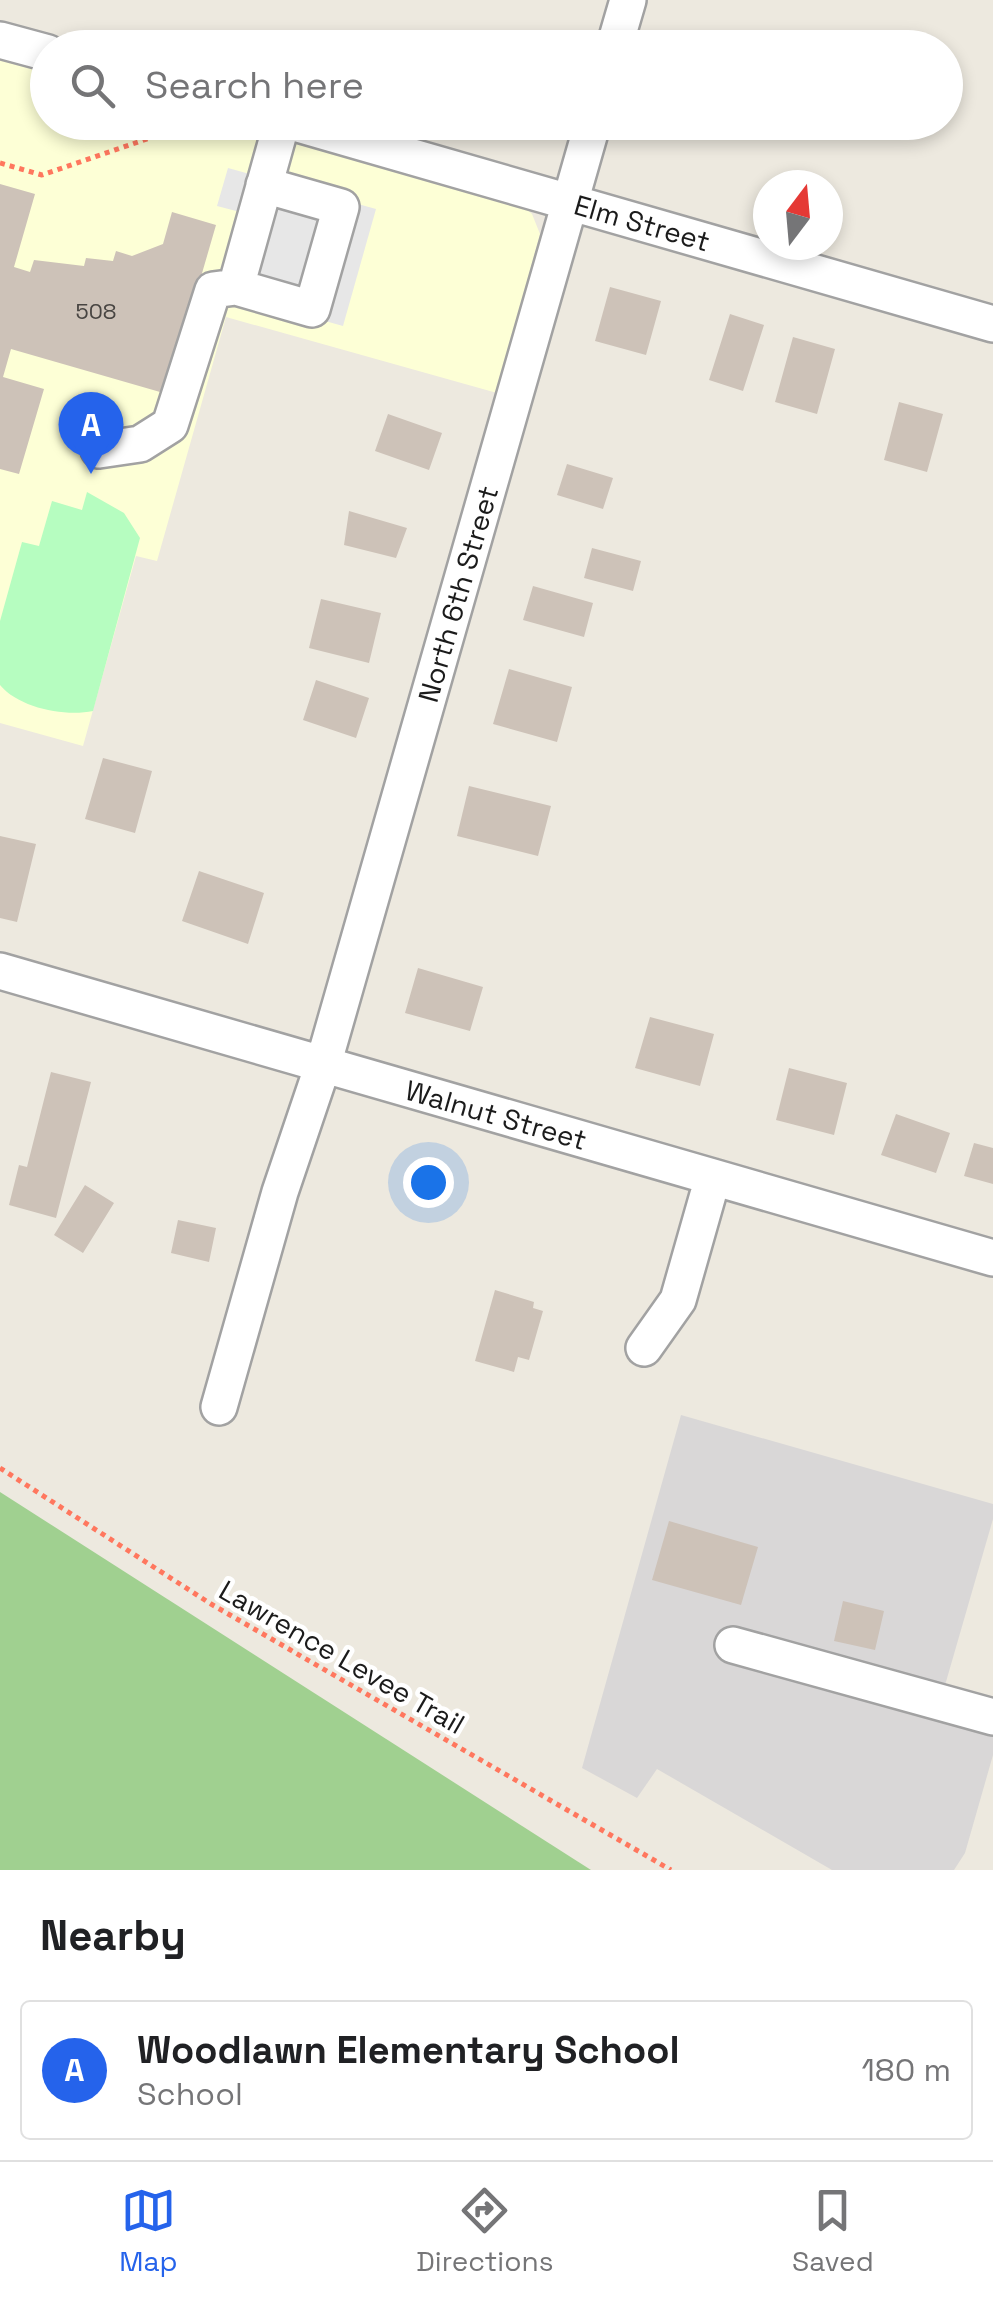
<!DOCTYPE html>
<style>
body{margin:0;font-family:"Space Grotesk",sans-serif;background:#f2f2f2;color:#202124}
.compass{position:absolute;left:753px;top:170px;width:90px;height:90px;border-radius:50%;background:#fff;box-shadow:0 5px 15px #0003;rotate:16deg}
.you{position:absolute;left:428px;top:1182px;width:35px;height:35px;margin:-25px;border:8px solid #fff;border-radius:50%;background:#1a73e8;box-shadow:0 0 0 15px #1a73e833}
.badge{display:grid;place-items:center;width:65px;height:65px;border-radius:50%;background:#2563eb;color:#fff;font-size:32px;font-weight:700}
.pin{position:absolute;translate:-50% -82px;filter:drop-shadow(0 2px 5px #0008)}
.pin::after{content:'';position:absolute;top:52px;width:35px;height:30px;background:inherit;clip-path:polygon(0 0,100% 0,50% 100%)}
.list{margin:0;padding:0;list-style:none}
h2{display:flex;justify-content:space-between;align-items:center;height:130px;margin:0;padding:0 40px;font-size:42px}
h2 small{font-size:32px;font-weight:400;color:#757577}
.list li{display:grid;grid-template-columns:65px 1fr auto;gap:30px;align-items:center;box-sizing:border-box;height:140px;margin:0 20px 20px;padding:0 20px;border:2px solid #e0e0e0;border-radius:10px}
.list b{display:block;font-size:38px;white-space:nowrap}
.list p{margin:0;font-size:32px;white-space:nowrap;color:#757577}
.list em{font-size:32px;font-style:normal;color:#757577}
.icon{flex:none;width:55px;height:55px;fill:none;stroke:currentColor;stroke-width:2;stroke-linecap:round;stroke-linejoin:round}
.map{position:relative;flex:none;width:993px;height:1870px;overflow:hidden}
.search{position:absolute;background:#fff;box-shadow:0 5px 15px #0003;left:30px;right:30px;top:30px;height:110px;display:flex;align-items:center;gap:25px;box-sizing:border-box;padding:0 35px;border-radius:55px;color:#757577;font-size:38px}
.sheet{height:290px;background:#fff}
nav{display:flex;justify-content:space-around;align-items:center;box-sizing:border-box;height:140px;border-top:2px solid #e0e0e0;background:#fff;font-size:28px;color:#757577}
nav a{display:grid;justify-items:center;gap:5px}
nav .on{color:#2563eb}
.map>svg:first-child{display:block}
.residential{fill:#d9d7d7}
.education{fill:#fdffd6}
.forest{fill:#a0d090}
.park{fill:#b6fdc0}
.parking{fill:#e7e7e7}
.building{fill:#cdc2b8}
.lines{fill:none;stroke-linecap:round;stroke-linejoin:round}
.minor-casing{stroke:#a2a2a2;stroke-width:40}
.path{stroke:#ff775e;stroke-width:5;stroke-dasharray:5 5;stroke-linecap:butt}
.minor{stroke:#fff;stroke-width:35}
.labels{text-anchor:middle;stroke-width:9;stroke-linejoin:round;paint-order:stroke}
.number-label{font-size:22px;fill:#484542}
.street-label{font-size:28px;fill:#1b1b1b;stroke:#fff}
</style>
<div class="map">
<svg width="993" height="1870" viewBox="0 0 993 1870">
<rect width="100%" height="100%" fill="#ede9df"/>
<path class="residential" d="M 681,1415 L 993,1504 L 993,1519 L 937,1713 L 993,1730 L 993,1755 L 965,1853 L 954,1870 L 832,1870 L 657,1769 L 637,1798 L 582,1768 Z"/>
<path class="education" d="M 0,56 L 47,70 L 48,122 L 232,123 L 522,205 L 532,214 L 540,234 L 497,393 L 226,317 L 157,561 L 136,556 L 83,746 L 0,723 Z"/>
<path class="forest" d="M 0,1492 L 591,1870 L 0,1870 Z"/>
<path class="park" d="M 87,492 L 124,513 L 140,538 L 93,711 C 65,717 19,708 0,685 L 0,621 L 22,542 L 39,546 L 52,501 L 82,510 Z"/>
<path class="parking" d="M 228,168 L 376,209 L 343,326 L 219,291 L 240,212 L 217,206 Z"/>
<path class="building" d="M 0,184 L 35,194 L 14,267 L 30,272 L 34,260 L 84,266 L 86,258 L 113,261 L 116,251 L 132,256 L 163,244 L 172,212 L 216,225 L 167,394 L 11,349 L 3,377 L 44,389 L 19,474 L 0,469 Z
M 610,287 L 661,301 L 646,355 L 595,341 Z
M 730,314 L 764,325 L 743,391 L 709,380 Z
M 793,337 L 835,349 L 817,414 L 775,402 Z
M 899,402 L 943,414 L 927,472 L 884,460 Z
M 388,414 L 442,433 L 429,470 L 375,451 Z
M 567,464 L 613,478 L 603,509 L 557,495 Z
M 349,511 L 407,528 L 396,558 L 344,545 Z
M 592,548 L 641,561 L 633,591 L 584,578 Z
M 533,586 L 593,603 L 584,637 L 523,620 Z
M 321,599 L 381,613 L 369,663 L 309,648 Z
M 509,669 L 572,687 L 557,742 L 493,724 Z
M 316,680 L 369,698 L 356,738 L 303,720 Z
M 103,758 L 152,771 L 135,833 L 85,819 Z
M 469,786 L 551,806 L 538,856 L 457,836 Z
M 0,836 L 36,844 L 17,922 L 0,918 Z
M 199,871 L 264,893 L 248,944 L 182,921 Z
M 418,968 L 483,987 L 470,1031 L 405,1013 Z
M 650,1017 L 714,1034 L 700,1086 L 635,1068 Z
M 789,1068 L 847,1083 L 834,1135 L 776,1120 Z
M 51,1072 L 91,1082 L 56,1218 L 9,1205 L 19,1165 L 27,1167 Z
M 896,1114 L 950,1133 L 936,1173 L 881,1155 Z
M 974,1143 L 993,1148 L 993,1184 L 964,1176 Z
M 85,1185 L 114,1203 L 83,1253 L 54,1235 Z
M 178,1220 L 216,1228 L 209,1262 L 171,1253 Z
M 495,1290 L 534,1302 L 533,1308 L 543,1311 L 529,1360 L 518,1357 L 514,1372 L 475,1361 Z
M 669,1521 L 758,1547 L 741,1605 L 652,1580 Z
M 843,1601 L 884,1611 L 875,1650 L 834,1641 Z"/>
<g class="lines">
<g class="minor-casing">
<path id="minor" d="M 0,40 L 48,53
M 614,48 L 628,0
M 291,122 L 993,324
M 264,185 L 341,207 L 312,309 L 236,287 L 282,122
M 99,450 L 140,444 L 170,425 L 213,290 L 236,287
M 0,971 L 993,1258
M 644,1348 L 678,1300 L 713,1177
M 219,1407 L 280,1192 L 323,1065 L 593,122
M 733,1645 L 993,1717"/>
</g>
<path class="path" d="M 0,163 L 42,175 L 179,128
M 0,1468 L 211,1604 L 671,1870"/>
<use href="#minor" class="minor"/>
</g>
<g class="labels">
<g class="number-label">
<text x="96" y="319">508</text>
</g>
<g class="street-label">
<text transform="translate(642 223) rotate(16)" y="10">Elm Street</text>
<text transform="translate(458 594) rotate(-74)" y="10">North 6th Street</text>
<text transform="translate(496 1115) rotate(16)" y="10">Walnut Street</text>
<text transform="translate(342 1657) rotate(30)" y="10">Lawrence Levee Trail</text>
</g>
</g>
</svg>
<svg class="compass" viewBox="-18 -18 36 36"><path d="M0-13l5 13h-10z" fill="#e53935"/><path d="M0 13l5-13h-10z" fill="#757577"/></svg>
<div class="you"></div>
<div class="pin badge" style="left:91px;top:474px">A</div>
<div class="search"><svg class="icon" aria-label="search" viewBox="0 0 24 24"><circle cx="10" cy="10" r="6"/><path d="M15 15l6 6"/></svg>Search here</div>
</div>
<section class="sheet">
<h2>Nearby<small></small></h2>
<ul class="list">
<li><span class="badge">A</span><div><b>Woodlawn Elementary School</b><p>School</p></div><em>180 m</em></li>
</ul>
</section>
<nav>
<a class="on"><svg class="icon" aria-label="map" viewBox="0 0 24 24"><path d="M3 6l6-2 6 2 6-2v14l-6 2-6-2-6 2zM9 4v14M15 6v14"/></svg>Map</a>
<a><svg class="icon" aria-label="directions" viewBox="0 0 24 24"><path d="M12 3l9 9-9 9-9-9zM9 14v-3h6M13 9l2 2-2 2"/></svg>Directions</a>
<a><svg class="icon" aria-label="saved" viewBox="0 0 24 24"><path d="M7 4h10v16l-5-4-5 4z"/></svg>Saved</a>
</nav>
